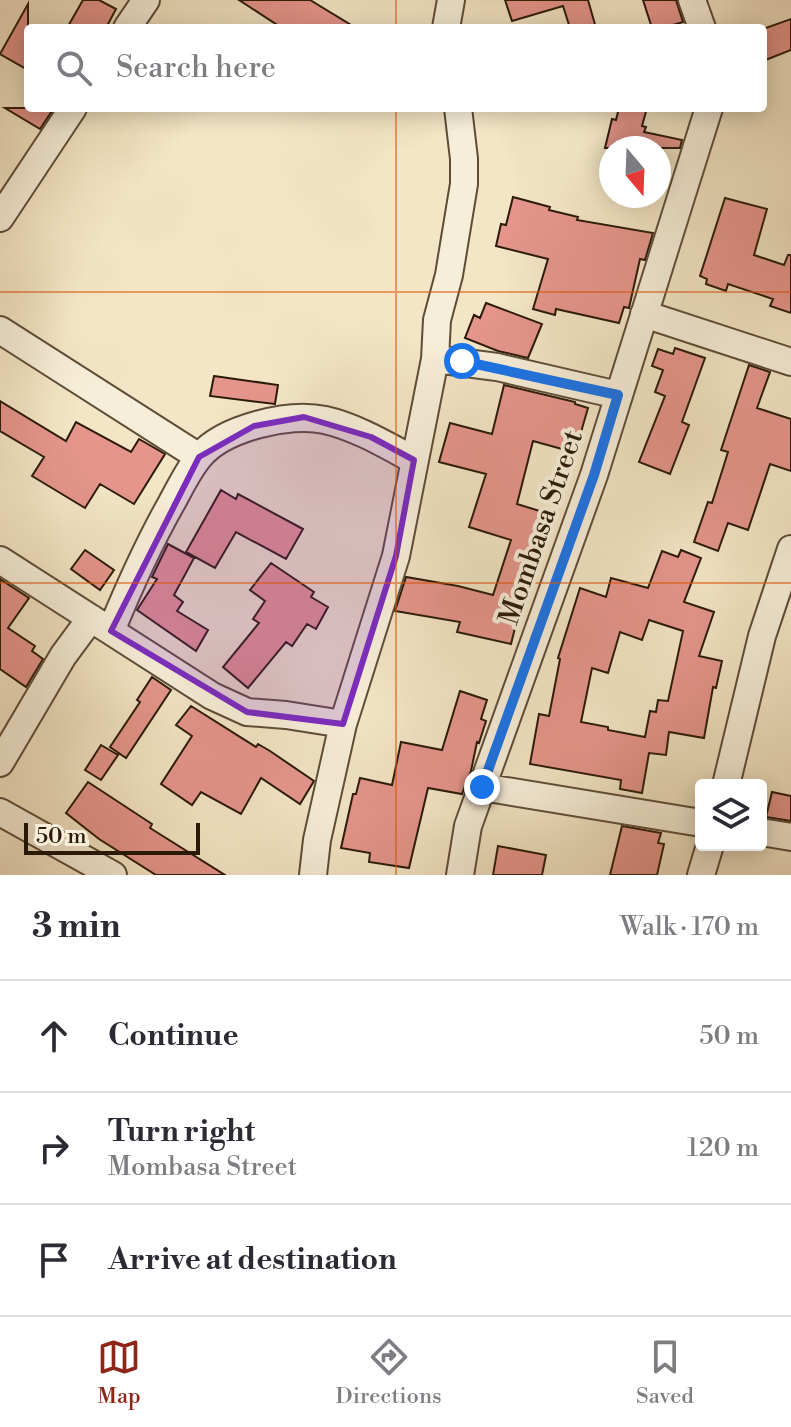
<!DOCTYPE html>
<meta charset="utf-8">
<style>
body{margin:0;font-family:"Libre Bodoni",serif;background:#f7f7f7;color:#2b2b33}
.controls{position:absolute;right:24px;bottom:24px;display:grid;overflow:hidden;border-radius:8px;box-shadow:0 4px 20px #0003}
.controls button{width:72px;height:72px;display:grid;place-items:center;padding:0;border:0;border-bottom:2px solid #e1e1e2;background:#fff;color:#2b2b33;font:40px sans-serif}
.compass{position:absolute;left:599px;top:136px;width:72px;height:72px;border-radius:50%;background:#fff;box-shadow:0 4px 20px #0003;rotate:161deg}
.scale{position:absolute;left:24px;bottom:20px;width:176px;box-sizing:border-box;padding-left:8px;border:4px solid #2b1a08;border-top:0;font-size:22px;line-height:28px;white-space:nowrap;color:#2b1a08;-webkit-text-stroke:6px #f7eed9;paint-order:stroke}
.stop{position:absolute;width:24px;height:24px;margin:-18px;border:6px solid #1a73e8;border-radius:50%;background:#fff}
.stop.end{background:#1a73e8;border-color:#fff;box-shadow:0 2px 8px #0008}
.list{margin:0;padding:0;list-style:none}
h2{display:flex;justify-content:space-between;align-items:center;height:104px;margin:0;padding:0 32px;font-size:34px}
h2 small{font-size:26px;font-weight:400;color:#7c7c81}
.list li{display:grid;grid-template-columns:52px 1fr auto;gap:24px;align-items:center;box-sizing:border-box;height:112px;padding:0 32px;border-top:2px solid #e1e1e2}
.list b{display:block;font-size:30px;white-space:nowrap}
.list p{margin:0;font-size:26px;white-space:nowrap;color:#7c7c81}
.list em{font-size:26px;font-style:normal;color:#7c7c81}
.icon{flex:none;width:44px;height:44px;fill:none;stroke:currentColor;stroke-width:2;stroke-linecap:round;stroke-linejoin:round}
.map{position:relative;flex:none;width:791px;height:875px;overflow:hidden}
.search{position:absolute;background:#fff;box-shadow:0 4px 20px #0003;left:24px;right:24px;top:24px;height:88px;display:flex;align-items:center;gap:20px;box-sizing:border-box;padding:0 28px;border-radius:8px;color:#7c7c81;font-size:30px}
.sheet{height:440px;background:#fff}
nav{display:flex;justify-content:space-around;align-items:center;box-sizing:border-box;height:112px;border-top:2px solid #e1e1e2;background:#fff;font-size:22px;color:#7c7c81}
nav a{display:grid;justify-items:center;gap:4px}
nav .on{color:#8f2418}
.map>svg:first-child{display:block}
.building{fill:#e5958c;stroke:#2b1a08;stroke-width:2;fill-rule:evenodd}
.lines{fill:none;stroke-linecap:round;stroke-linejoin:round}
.minor-casing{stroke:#5d4d37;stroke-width:30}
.minor{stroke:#f7eed9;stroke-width:26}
.route{stroke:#1a73e8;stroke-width:10}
.marked{fill:#7b2cbf;fill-opacity:0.2;stroke:#7b2cbf;stroke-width:6;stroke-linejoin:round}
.grid{fill:none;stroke:#df560c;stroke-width:2;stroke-opacity:0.55}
.labels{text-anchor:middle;stroke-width:8;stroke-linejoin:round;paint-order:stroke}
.street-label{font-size:28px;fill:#2b1a08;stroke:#f7eed9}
</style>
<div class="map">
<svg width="791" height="875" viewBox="0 0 791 875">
<rect width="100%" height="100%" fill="#f3e5c5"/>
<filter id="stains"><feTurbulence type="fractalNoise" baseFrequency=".0025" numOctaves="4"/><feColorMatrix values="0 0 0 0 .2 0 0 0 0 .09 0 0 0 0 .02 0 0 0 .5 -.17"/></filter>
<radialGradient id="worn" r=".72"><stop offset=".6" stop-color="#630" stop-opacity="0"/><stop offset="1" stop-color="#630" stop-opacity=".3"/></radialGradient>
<path class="building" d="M 83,0 L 99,0 L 116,9 L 106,28 L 67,28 Z
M 239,0 L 310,0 L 356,28 L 282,28 Z
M 505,0 L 588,0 L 596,28 L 570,28 L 563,6 L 512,21 Z
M 643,0 L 676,0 L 683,22 L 663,28 L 652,28 Z
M 28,4 L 28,70 L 0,54 Z
M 791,19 L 791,50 L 763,61 L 763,29 Z
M 5,108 L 54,108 L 40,129 Z
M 619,108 L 647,108 L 642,126 L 646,127 L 644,132 L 682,140 L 680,148 L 605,148 L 612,119 L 616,120 Z
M 513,197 L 550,207 L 549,210 L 578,217 L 577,220 L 653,233 L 645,260 L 640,259 L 629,308 L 624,307 L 619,323 L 556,309 L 555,315 L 533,309 L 548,259 L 496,246 L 501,224 L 506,225 Z
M 725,198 L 767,209 L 754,255 L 784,265 L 788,255 L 791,255 L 791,313 L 770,306 L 773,299 L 728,284 L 726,291 L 706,284 L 707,279 L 700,276 Z
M 486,303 L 542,324 L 528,358 L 498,351 L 465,338 L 474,315 L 480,318 Z
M 675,348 L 705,358 L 682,422 L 689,425 L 670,474 L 639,462 L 665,396 L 655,392 L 663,370 L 652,366 L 658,349 L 673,354 Z
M 749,365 L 770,372 L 757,408 L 791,419 L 791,471 L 770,464 L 748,530 L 728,523 L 718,551 L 694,542 L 708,502 L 712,503 L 728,452 L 721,450 Z
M 214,376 L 278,385 L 275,404 L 210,396 Z
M 504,385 L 575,402 L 575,404 L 588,408 L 579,439 L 566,436 L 562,449 L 533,441 L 517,504 L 543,512 L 541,518 L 547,520 L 537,550 L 541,552 L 529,587 L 521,584 L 511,623 L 516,624 L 511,644 L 457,632 L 460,622 L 395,611 L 406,577 L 458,586 L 493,595 L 511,540 L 469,527 L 486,474 L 439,462 L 450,423 L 492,434 Z
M 0,401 L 66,441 L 76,422 L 131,452 L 139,439 L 165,454 L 134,504 L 100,484 L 85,508 L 32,476 L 44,457 L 0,431 Z
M 221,490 L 236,499 L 238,494 L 303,529 L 286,559 L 236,532 L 215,568 L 186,552 Z
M 168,544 L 194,558 L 174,595 L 183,602 L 177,611 L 208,630 L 196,651 L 137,610 L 157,579 L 152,577 Z
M 85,550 L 114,570 L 100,590 L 71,569 Z
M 681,550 L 701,558 L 684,602 L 714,612 L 699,656 L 722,661 L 716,688 L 713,687 L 704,738 L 669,732 L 666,755 L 649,753 L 642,793 L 620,789 L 621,780 L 530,764 L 539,714 L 549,716 L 560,659 L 558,658 L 580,588 L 606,597 L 611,578 L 648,588 L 662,551 L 678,557 ZM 649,620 L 683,631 L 668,701 L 658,700 L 656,712 L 650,711 L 645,737 L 608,730 L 608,727 L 581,722 L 592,668 L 608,673 L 620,632 L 642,640 Z
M 271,563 L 314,592 L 311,597 L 328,607 L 316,629 L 307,624 L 292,646 L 286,642 L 248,688 L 223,667 L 259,623 L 253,619 L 265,601 L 250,590 Z
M 0,579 L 29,598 L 8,628 L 35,646 L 32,651 L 43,659 L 26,687 L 0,669 Z
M 152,677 L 171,690 L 126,758 L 110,747 L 140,702 L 137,700 Z
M 460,691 L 487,700 L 481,719 L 486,721 L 479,743 L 477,742 L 471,771 L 462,794 L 428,788 L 409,868 L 369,862 L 370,853 L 341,848 L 353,794 L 356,794 L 360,778 L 392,785 L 401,742 L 442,750 Z
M 191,706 L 256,747 L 258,744 L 270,751 L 314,781 L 300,804 L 261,778 L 241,814 L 201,792 L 192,805 L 161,784 L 192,736 L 176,725 Z
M 101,745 L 118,755 L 101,780 L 85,770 Z
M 88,782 L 152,824 L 150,828 L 225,875 L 156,875 L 99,839 L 66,813 Z
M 772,792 L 791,796 L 791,821 L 766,817 Z
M 622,826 L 661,833 L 658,843 L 664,844 L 657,875 L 610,875 Z
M 498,846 L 546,855 L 542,875 L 493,875 Z"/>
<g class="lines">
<g class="minor-casing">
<path id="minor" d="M 692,0 L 702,28
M 127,28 L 146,0
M 446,28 L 451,0
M 0,218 L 73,108
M 644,314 L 791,362
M 0,330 L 199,457
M 435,359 L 497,367 L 618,395
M 0,560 L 212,696 L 247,712 L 286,715 L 343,724
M 111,631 C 129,587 148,545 171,504 C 180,488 188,470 200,456 C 224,428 289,412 325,420 C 356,427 386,445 414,460
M 0,763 L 63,656 L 91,618
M 726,785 L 762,636 L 791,549
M 482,787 L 701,823
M 0,812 L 113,875
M 761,832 L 791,837
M 313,875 L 317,840 L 343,724 L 396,556 L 435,359 L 437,320 L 449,275 L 464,184 L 464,159 L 458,108
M 460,875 L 468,826 L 594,475 L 709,108
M 701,875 L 710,845"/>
</g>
<use href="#minor" class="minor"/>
</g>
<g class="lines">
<path class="route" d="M 462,361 L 618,395 L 594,475 L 482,787"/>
</g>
<path class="marked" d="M 304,417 L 371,437 L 414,460 L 396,556 L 343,724 L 247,712 L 111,631 L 199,457 L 254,426 Z"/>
<path class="grid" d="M 396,0 L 396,28M 396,108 L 396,875M 0,292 L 791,292M 0,583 L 791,583"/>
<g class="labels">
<g class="street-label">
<text transform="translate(540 527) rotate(-71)" y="10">Mombasa Street</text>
</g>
</g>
<rect width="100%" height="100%" filter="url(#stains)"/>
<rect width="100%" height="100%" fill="url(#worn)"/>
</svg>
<div class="controls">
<button><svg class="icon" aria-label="layers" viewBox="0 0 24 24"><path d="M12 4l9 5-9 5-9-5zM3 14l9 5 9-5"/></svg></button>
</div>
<svg class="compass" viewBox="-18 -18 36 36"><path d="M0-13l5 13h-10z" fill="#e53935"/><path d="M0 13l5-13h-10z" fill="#7c7c81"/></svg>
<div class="scale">50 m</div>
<div class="stop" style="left:462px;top:361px"></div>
<div class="stop end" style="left:482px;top:787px"></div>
<div class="search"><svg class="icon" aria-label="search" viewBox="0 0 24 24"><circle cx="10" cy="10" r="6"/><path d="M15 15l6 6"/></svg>Search here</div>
</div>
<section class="sheet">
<h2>3 min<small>Walk · 170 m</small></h2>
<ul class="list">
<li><svg class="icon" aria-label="ahead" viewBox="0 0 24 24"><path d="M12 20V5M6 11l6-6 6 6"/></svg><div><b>Continue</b></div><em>50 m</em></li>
<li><svg class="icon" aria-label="right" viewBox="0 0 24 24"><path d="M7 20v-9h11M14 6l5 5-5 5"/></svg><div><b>Turn right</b><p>Mombasa Street</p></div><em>120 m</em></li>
<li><svg class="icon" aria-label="arrive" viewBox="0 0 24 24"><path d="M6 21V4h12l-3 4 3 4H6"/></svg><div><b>Arrive at destination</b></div></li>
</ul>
</section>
<nav>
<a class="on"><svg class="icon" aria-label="map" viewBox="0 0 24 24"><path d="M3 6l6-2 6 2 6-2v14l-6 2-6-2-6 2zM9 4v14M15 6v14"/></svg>Map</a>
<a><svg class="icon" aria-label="directions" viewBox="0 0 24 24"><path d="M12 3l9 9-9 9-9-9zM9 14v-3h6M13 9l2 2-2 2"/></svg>Directions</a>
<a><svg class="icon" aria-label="saved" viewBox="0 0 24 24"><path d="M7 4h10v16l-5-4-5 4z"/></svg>Saved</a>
</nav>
